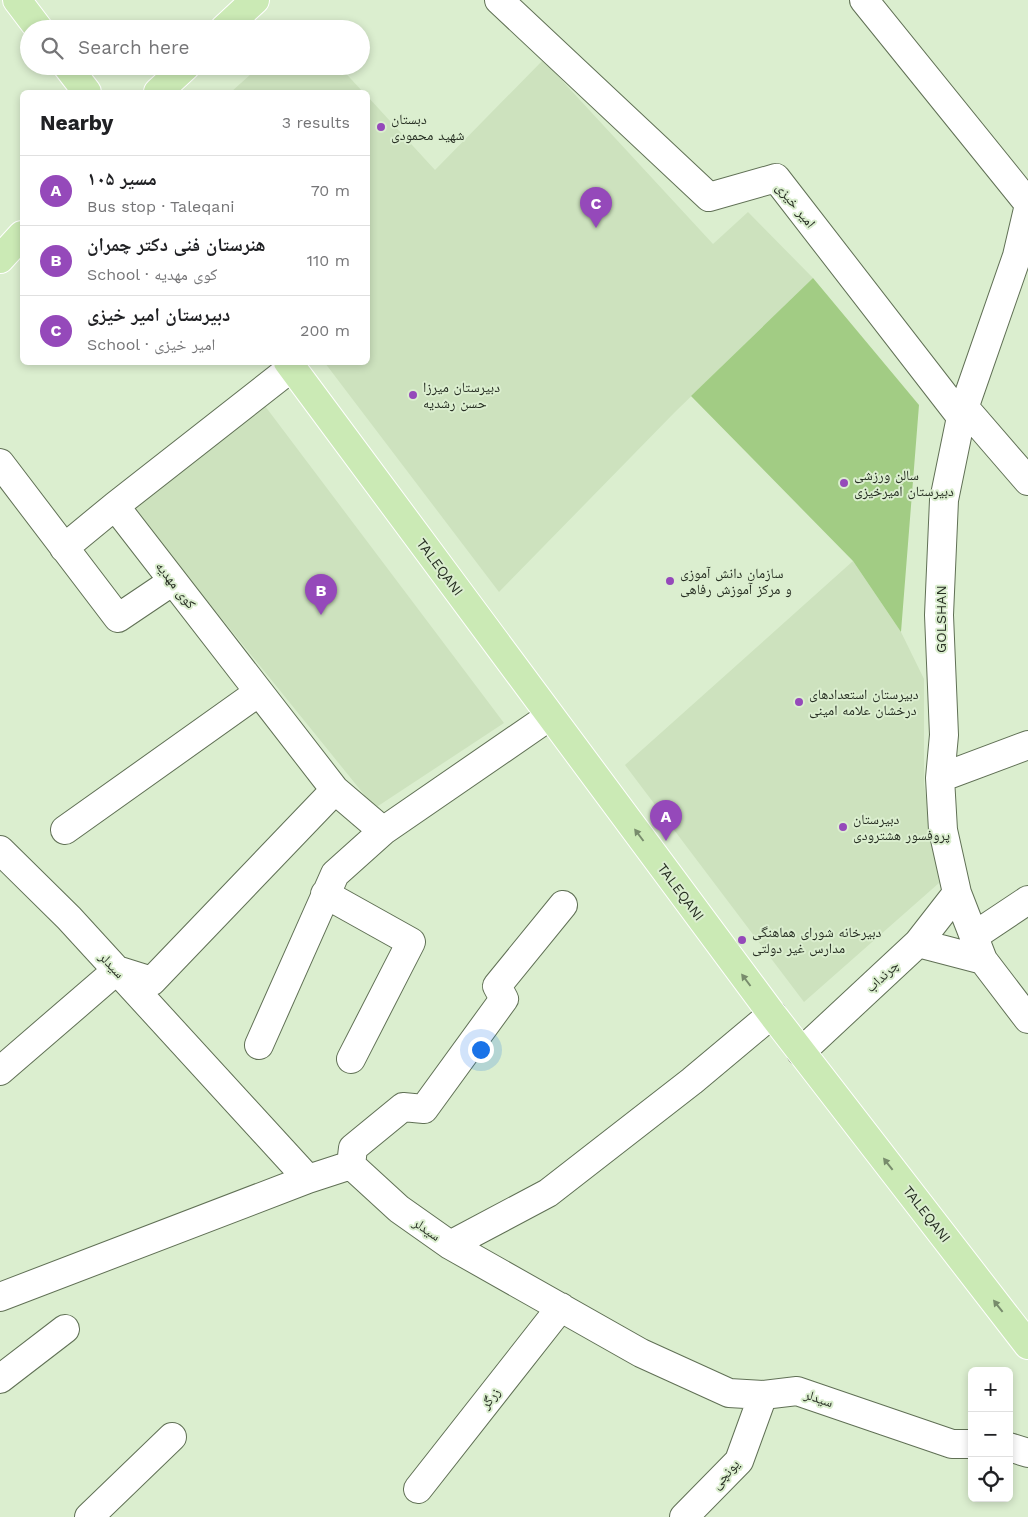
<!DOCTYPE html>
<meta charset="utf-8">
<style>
body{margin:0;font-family:"Work Sans","Noto Naskh Arabic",sans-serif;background:#f6f6f6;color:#202124}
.controls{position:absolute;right:15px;bottom:15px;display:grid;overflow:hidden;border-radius:8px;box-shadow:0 2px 8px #0003}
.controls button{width:45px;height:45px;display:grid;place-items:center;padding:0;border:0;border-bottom:1px solid #e0e0e0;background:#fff;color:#202124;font:25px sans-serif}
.you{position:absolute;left:480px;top:1049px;width:18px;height:18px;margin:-12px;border:4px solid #fff;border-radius:50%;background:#1a73e8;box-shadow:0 0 0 8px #1a73e833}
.badge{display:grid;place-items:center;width:32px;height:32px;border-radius:50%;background:#9549ba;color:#fff;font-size:16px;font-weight:700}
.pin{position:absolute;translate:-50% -41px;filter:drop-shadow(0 1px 2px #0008)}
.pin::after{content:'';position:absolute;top:26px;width:18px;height:15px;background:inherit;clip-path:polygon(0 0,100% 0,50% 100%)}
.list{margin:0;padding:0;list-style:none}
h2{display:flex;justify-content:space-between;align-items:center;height:65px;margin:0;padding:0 20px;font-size:21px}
h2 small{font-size:16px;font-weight:400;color:#757577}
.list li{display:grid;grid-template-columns:32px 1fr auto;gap:15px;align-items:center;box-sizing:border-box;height:70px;padding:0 20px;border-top:1px solid #e0e0e0}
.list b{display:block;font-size:19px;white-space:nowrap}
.list p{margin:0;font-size:16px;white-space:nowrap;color:#757577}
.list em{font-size:16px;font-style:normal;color:#757577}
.icon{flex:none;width:28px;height:28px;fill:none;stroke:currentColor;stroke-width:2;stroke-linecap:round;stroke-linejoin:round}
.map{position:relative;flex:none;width:1028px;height:1517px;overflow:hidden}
.search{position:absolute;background:#fff;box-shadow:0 2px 8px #0003;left:20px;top:20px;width:350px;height:55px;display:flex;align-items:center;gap:12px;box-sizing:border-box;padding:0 18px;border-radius:28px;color:#757577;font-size:19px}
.panel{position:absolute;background:#fff;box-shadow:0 2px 8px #0003;left:20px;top:90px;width:350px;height:275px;border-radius:8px}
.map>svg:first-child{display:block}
.built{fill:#cde2be}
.green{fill:#a2cc84}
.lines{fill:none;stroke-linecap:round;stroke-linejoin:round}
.minor-casing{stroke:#607055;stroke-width:30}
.major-casing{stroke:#fff;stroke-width:30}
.minor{stroke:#fff;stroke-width:28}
.major{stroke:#cbeab5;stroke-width:28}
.oneway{fill:#788c6c}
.poi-dot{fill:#9549ba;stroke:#dbeecf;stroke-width:2}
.labels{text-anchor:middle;stroke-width:4;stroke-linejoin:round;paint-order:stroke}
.poi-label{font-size:14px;fill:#262e22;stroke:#dbeecf;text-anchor:start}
.street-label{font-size:14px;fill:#262e22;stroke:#dbeecf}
</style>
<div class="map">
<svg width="1028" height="1517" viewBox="0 0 1028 1517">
<rect width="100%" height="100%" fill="#dbeecf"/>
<path class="built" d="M 543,60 L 713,244 L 748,212 L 813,278 L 675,412 L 499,592 L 325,363 L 368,362 L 368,97 L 435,170 Z
M 260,66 L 339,66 L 363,92 L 231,92 Z
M 265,406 L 504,723 L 375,808 L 132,508 Z
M 853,561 L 901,632 L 924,679 L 924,784 L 939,883 L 804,1002 L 625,765 Z"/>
<path class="green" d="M 813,278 L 919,405 L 901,632 L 853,561 L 691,396 Z"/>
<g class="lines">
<g class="minor-casing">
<path id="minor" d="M 499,0 L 709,197 L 776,178 L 961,417
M 864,0 L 1028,203
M 1028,209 L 1017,256 L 961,417 L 944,500 L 939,615 L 944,735 L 940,778 L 943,830 L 957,893 L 983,960 L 1028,1019
M 291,368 L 115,506 L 335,790 L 383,831
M 964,407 L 1028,481
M 0,463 L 118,618 L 173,581
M 64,548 L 115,506
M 940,778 L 1028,745
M 65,830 L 259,692
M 0,850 L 69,918 L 308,1179 L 351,1165 L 399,1209 L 450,1245 L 641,1353 L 729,1393 L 763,1395 L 797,1391 L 952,1444 L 972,1444
M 325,894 L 411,942 L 351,1059
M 974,936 L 1028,900
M 918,943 L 983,960
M 259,1045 L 335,874 L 383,831 L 550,716
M 801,1052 L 918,943 L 957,893
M 0,1071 L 117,970 L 152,981 L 335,790
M 351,1165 L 353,1148 L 403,1107 L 424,1109 L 504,999 L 497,986 L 563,905
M 450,1245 L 548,1193 L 692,1081 L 772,1014
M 0,1297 L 308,1179
M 0,1379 L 65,1329
M 1009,1447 L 1028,1453
M 418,1489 L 561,1307
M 89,1517 L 172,1437
M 684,1517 L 739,1461 L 763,1395"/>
</g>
<g class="major-casing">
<path id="major" d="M 17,0 L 39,29
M 224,29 L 255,0
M 67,66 L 87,92
M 158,92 L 186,66
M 0,259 L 22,235
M 288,362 L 772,1014 L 1028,1345"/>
</g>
<use href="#minor" class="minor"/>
<use href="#major" class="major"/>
</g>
<defs><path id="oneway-solid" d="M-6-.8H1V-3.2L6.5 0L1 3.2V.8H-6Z" transform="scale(1.25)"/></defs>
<g class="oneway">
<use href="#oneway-solid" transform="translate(639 835) rotate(-127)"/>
<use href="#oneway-solid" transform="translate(746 980) rotate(-127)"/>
<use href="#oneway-solid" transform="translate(888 1164) rotate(-128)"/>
<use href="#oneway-solid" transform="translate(998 1306) rotate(-128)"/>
</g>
<g class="poi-dot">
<circle cx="381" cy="127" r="5"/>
<circle cx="413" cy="395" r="5"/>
<circle cx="844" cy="483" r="5"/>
<circle cx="670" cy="581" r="5"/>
<circle cx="799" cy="702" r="5"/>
<circle cx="843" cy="827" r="5"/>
<circle cx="742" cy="940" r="5"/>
</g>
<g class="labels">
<g class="poi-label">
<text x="391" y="124">دبستان<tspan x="391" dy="16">شهید محمودی</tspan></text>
<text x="423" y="392">دبیرستان میرزا<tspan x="423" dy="16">حسن رشدیه</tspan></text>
<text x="854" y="480">سالن ورزشی<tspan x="854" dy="16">دبیرستان امیرخیزی</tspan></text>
<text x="680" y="578">سازمان دانش آموزی<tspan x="680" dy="16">و مرکز آموزش رفاهی</tspan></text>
<text x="809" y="699">دبیرستان استعدادهای<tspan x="809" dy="16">درخشان علامه امینی</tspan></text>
<text x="853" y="824">دبیرستان<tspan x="853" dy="16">پروفسور هشترودی</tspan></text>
<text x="752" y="937">دبیرخانه شورای هماهنگی<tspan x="752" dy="16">مدارس غیر دولتی</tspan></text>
</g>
<g class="street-label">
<text transform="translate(796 205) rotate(51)" y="5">امیر خیزی</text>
<text transform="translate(440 567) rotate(53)" y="5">TALEQANI</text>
<text transform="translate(176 585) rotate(52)" y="5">کوی ‌‌‌مهدیه</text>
<text transform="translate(941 619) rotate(-90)" y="5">GOLSHAN</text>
<text transform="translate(681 892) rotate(53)" y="5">TALEQANI</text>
<text transform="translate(112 965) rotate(47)" y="5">سیدلر</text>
<text transform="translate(882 976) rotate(-43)" y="5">چرنداب</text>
<text transform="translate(927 1214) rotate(52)" y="5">TALEQANI</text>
<text transform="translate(427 1229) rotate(35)" y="5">سیدلر</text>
<text transform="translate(490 1398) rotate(-52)" y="5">زرگر</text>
<text transform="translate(819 1398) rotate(19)" y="5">سیدلر</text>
<text transform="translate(725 1474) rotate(-48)" y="5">یونچی</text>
</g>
</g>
</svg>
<div class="controls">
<button>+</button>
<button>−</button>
<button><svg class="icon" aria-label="locate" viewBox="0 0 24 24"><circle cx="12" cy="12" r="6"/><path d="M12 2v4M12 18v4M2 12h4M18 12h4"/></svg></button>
</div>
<div class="you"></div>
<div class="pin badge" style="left:666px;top:841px">A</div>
<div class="pin badge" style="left:321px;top:615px">B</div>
<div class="pin badge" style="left:596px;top:228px">C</div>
<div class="search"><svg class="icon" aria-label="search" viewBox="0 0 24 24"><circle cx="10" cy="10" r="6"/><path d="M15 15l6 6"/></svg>Search here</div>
<section class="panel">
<h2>Nearby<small>3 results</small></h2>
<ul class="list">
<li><span class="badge">A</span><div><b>مسیر ۱۰۵</b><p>Bus stop · Taleqani</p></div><em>70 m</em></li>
<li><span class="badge">B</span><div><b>هنرستان فنی دکتر چمران</b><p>School · کوی ‌‌‌مهدیه</p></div><em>110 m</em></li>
<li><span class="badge">C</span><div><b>دبیرستان امیر خیزی</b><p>School · امیر خیزی</p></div><em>200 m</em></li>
</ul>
</section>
</div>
